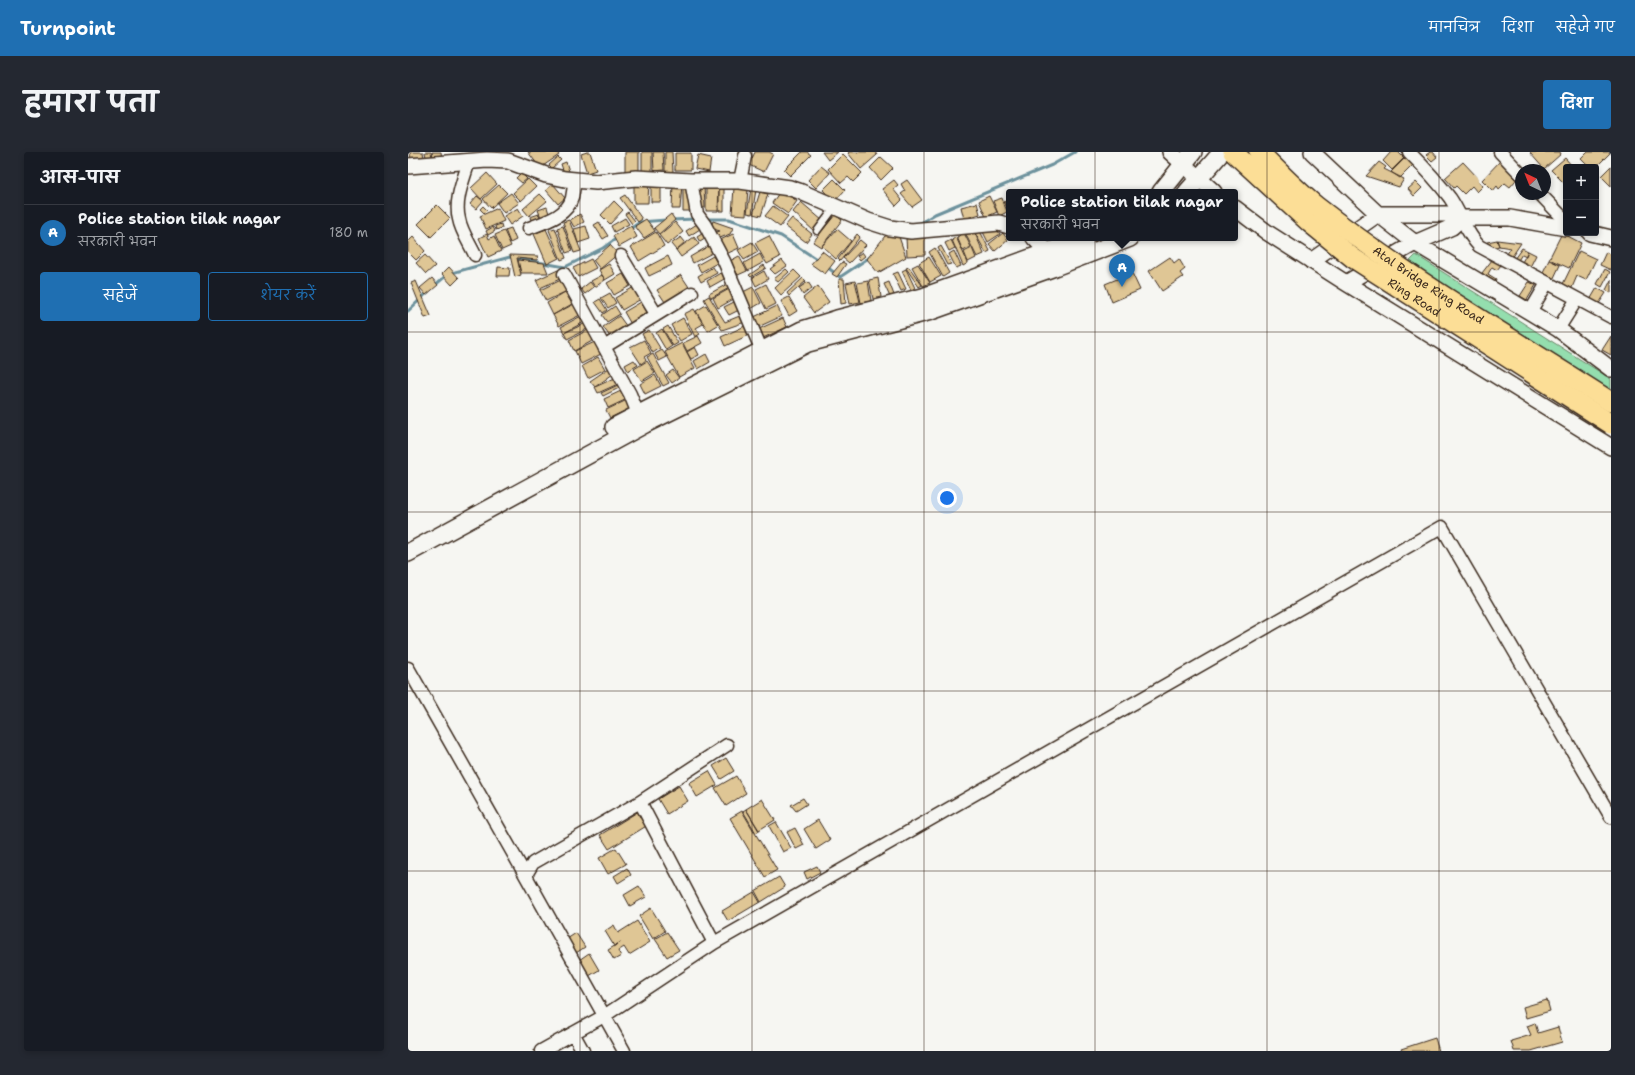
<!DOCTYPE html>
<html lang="hi">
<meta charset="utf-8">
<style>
body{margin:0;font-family:"Shantell Sans","Playpen Sans Deva",sans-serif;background:#242831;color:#f1f3f6}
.controls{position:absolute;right:12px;top:12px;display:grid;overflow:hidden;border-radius:4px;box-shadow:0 2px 6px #0003}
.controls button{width:36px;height:36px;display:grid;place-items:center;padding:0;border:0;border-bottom:1px solid #363941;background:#171b24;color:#f1f3f6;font:20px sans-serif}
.compass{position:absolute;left:1107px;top:12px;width:36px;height:36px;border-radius:50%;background:#171b24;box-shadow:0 2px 6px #0003;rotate:317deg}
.you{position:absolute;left:539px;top:346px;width:14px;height:14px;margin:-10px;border:3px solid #fff;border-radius:50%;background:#1a73e8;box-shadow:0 0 0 6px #1a73e833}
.badge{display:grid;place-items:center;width:26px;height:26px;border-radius:50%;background:#1f6fb2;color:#fff;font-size:13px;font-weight:700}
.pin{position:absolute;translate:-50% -33px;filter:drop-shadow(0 1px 2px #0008)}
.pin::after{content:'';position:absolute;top:21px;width:14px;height:12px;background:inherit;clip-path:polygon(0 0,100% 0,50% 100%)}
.popup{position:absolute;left:598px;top:37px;width:232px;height:52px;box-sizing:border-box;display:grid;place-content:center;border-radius:4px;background:#171b24;filter:drop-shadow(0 1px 3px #0005);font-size:13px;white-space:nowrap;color:#9ea1a6}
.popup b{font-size:15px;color:#f1f3f6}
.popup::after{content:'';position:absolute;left:50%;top:100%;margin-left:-8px;border:8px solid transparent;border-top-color:#171b24}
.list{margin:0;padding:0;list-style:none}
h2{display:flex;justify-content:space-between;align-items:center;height:52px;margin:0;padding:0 16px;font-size:17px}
h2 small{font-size:13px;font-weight:400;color:#9ea1a6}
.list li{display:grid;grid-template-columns:26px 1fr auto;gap:12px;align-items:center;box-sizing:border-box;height:56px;padding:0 16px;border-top:1px solid #363941}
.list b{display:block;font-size:15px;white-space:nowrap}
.list p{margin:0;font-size:13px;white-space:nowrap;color:#9ea1a6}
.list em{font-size:13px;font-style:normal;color:#9ea1a6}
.actions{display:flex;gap:8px;padding:12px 16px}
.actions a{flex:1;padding:9px 0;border:1px solid #1f6fb2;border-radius:4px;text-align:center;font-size:14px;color:#1f6fb2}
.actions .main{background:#1f6fb2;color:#fff}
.map{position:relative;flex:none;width:1203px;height:899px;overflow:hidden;border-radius:4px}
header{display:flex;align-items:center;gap:24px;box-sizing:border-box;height:56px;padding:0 20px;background:#1f6fb2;color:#fff}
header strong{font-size:19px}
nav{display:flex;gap:22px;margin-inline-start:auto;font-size:14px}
.intro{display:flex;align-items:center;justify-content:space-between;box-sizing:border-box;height:96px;padding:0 24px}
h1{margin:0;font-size:28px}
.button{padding:10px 18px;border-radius:4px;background:#1f6fb2;color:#fff;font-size:14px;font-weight:700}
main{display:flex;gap:24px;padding:0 24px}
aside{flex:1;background:#171b24;border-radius:4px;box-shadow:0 2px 6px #0003}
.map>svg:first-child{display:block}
.green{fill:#94deae;stroke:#688466}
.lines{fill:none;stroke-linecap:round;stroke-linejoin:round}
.stream{stroke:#6d929d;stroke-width:3}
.building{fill:#dfc695;stroke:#3b2a1e}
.service-casing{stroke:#3b2a1e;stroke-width:9}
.minor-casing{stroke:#3b2a1e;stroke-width:15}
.tertiary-casing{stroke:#3b2a1e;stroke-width:18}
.secondary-casing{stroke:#3b2a1e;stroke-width:20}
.service{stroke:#f6f6f2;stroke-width:6}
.minor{stroke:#f6f6f2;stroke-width:12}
.tertiary{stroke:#f6f6f2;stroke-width:15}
.secondary{stroke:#f6f6f2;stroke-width:17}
.primary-bridge-casing{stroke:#3b2a1e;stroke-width:22;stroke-linecap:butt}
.primary-bridge{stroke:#fcde96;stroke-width:19}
.grid{fill:none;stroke:#3b2a1e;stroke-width:1;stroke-opacity:0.55}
.labels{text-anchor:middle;stroke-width:3;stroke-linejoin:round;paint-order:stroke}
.street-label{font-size:12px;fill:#3b2a1e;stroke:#f6f6f2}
</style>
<header>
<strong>Turnpoint</strong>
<nav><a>मानचित्र</a><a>दिशा</a><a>सहेजे गए</a></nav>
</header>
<div class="intro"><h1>हमारा पता</h1><a class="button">दिशा</a></div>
<main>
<aside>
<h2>आस-पास<small></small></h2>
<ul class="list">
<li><span class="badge">A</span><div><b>Police station tilak nagar</b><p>सरकारी भवन</p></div><em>180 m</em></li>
</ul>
<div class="actions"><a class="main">सहेजें</a><a>शेयर करें</a></div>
</aside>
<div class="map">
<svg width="1203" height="899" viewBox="0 0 1203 899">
<rect width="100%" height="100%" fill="#f6f6f2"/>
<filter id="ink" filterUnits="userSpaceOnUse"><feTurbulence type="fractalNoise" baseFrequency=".025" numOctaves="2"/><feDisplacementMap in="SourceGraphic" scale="8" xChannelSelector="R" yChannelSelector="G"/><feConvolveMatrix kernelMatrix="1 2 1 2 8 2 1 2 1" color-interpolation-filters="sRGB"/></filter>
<g filter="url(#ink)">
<path class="green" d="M 1008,103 L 1203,227 L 1203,245 L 993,118 Z"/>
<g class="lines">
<path class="stream" d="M 297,67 L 321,67 L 373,84 L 410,108
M 263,68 L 288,67
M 511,72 L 527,62 L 644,13 L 667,0
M 222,77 L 232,70 L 258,68
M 419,115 L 432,125 L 462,105
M 26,134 L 40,122 L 102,105 L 157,115 L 195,96 L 209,86
M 0,159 L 20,140"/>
</g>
<path class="building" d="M 2,0 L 15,0 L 17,12 L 3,13 Z
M 17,0 L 23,0 L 25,10 L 19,11 Z
M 24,0 L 33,0 L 34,7 L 26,9 Z
M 120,0 L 149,0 L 151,3 L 132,16 Z
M 179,0 L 182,0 L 188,18 L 179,21 L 173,2 Z
M 217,0 L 231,0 L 231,19 L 217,19 Z
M 234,0 L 244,0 L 244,19 L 234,19 Z
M 245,0 L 255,0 L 256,18 L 246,19 Z
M 257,0 L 264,0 L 265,20 L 257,20 Z
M 347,0 L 361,0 L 365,2 L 356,20 L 341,13 Z
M 394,0 L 399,0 L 403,3 L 382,24 L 376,18 Z
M 414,0 L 430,0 L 420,8 Z
M 441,0 L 467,0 L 469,3 L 453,17 L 440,1 Z
M 983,0 L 990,0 L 996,6 L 984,18 L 975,9 Z
M 1022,0 L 1025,0 L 1029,5 L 1024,9 L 1018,3 Z
M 1123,0 L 1152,0 L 1153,2 L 1136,17 L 1122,1 Z
M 1180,0 L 1201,0 L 1202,1 L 1188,15 L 1181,15 L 1173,7 Z
M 267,1 L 283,1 L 283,18 L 267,18 Z
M 435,2 L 454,21 L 445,30 L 440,25 L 433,31 L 420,17 Z
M 290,3 L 303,6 L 301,20 L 287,17 Z
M 999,4 L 1006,12 L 992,26 L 983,20 Z
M 150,5 L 153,8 L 144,16 L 141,13 Z
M 473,5 L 485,16 L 473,28 L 462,16 Z
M 1157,6 L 1165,15 L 1158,15 L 1158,31 L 1157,32 L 1143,18 Z
M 1094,7 L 1107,21 L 1104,24 L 1108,28 L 1102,35 L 1097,31 L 1091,37 L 1089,34 L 1085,39 L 1074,28 Z
M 158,10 L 162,22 L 157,24 L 153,12 Z
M 971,10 L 978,15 L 976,17 L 996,27 L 991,35 L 958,24 Z
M 1055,10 L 1071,27 L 1070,28 L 1075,34 L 1069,40 L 1064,34 L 1056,42 L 1048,34 L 1046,36 L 1037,26 Z
M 413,14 L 422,21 L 408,36 L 400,28 Z
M 1203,14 L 1203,34 L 1193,24 Z
M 79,21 L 89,32 L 73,47 L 63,36 Z
M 113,21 L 119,27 L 114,31 L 108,26 Z
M 120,27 L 128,35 L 113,49 L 105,41 Z
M 426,27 L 437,38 L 426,50 L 415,38 Z
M 226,28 L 241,28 L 240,51 L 226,51 Z
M 486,28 L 490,33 L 485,37 L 494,48 L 488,54 L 474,37 Z
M 499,28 L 514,48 L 504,55 L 493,42 L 497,39 L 493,32 Z
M 243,29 L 253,29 L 253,50 L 243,50 Z
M 1008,30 L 1014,36 L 1006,44 L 1000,37 Z
M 265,31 L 274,32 L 272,57 L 264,57 Z
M 145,32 L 157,46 L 150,52 L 138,38 Z
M 282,32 L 282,59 L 275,59 L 275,33 Z
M 311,32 L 316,32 L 316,59 L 311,59 Z
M 91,33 L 99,41 L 83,56 L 75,47 Z
M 291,33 L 296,33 L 297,56 L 291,56 Z
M 298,34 L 311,35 L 310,59 L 298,59 Z
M 326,36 L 340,37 L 338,63 L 324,62 Z
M 343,37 L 348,38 L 344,62 L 339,61 Z
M 373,38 L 389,49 L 380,62 L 364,51 Z
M 352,40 L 360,42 L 353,64 L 345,62 Z
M 103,41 L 111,51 L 96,61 L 89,51 Z
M 132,42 L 139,49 L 121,64 L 115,57 Z
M 217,43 L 234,67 L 230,70 L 212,46 Z
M 69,44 L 75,49 L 68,57 L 62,52 Z
M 581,44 L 589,60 L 578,65 L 571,49 Z
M 594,46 L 599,60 L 591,64 L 585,49 Z
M 601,48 L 601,60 L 596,50 Z
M 206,49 L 215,58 L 202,72 L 193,63 Z
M 393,50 L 415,69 L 406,79 L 385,60 Z
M 569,51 L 572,62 L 556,67 L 553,55 Z
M 29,53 L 42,66 L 23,85 L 10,72 Z
M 75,54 L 79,58 L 76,61 L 72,57 Z
M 365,54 L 380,65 L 372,75 L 357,64 Z
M 139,55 L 142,65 L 134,68 L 130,58 Z
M 90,56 L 96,69 L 78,77 L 72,64 Z
M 110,56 L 115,64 L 102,73 L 96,64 Z
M 220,60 L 227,69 L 224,72 L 217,62 Z
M 131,62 L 133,70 L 124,72 L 122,65 Z
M 172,62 L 176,70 L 166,75 L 162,68 Z
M 263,62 L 267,68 L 251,82 L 246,76 Z
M 427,63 L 434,68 L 413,95 L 405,90 Z
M 217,66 L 221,72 L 206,80 L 203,74 Z
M 384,66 L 404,82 L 398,90 L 377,74 Z
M 238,67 L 247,79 L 236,86 L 227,74 Z
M 161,68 L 173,99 L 166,101 L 155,70 Z
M 305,69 L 325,76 L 322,82 L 307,88 L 305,81 L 312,79 L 302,76 Z
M 191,70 L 200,84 L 195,87 L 186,73 Z
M 267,70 L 275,80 L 259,93 L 251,83 Z
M 93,72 L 94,76 L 88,78 L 87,74 Z
M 289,72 L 292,77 L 281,84 L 278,79 Z
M 155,74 L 164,99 L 158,101 L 149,76 Z
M 178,74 L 182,87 L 170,91 L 166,77 Z
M 223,74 L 229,85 L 211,95 L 205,84 Z
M 85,75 L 87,79 L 80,83 L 78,79 Z
M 587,75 L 592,82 L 580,90 L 575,80 Z
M 103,76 L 108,88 L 102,91 L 97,78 Z
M 147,76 L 158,106 L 153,108 L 141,78 Z
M 138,77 L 151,106 L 139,112 L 126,82 Z
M 429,77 L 443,89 L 428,107 L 414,94 Z
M 96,79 L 103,94 L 94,98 L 87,83 Z
M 566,79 L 576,102 L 569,105 L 558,83 Z
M 572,79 L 582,99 L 578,101 L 567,81 Z
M 248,80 L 256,94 L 231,109 L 223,95 Z
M 297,80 L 300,85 L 292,90 L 289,85 Z
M 556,81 L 563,95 L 555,99 L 549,85 Z
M 595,81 L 600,88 L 587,99 L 581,92 Z
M 1154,81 L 1173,91 L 1161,116 L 1141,107 Z
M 79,82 L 81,87 L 86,84 L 93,99 L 80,105 L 71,86 Z
M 325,82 L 331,96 L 316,103 L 310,89 Z
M 449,82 L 452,85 L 432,109 L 430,107 Z
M 490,82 L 498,105 L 470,121 L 459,107 L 477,84 Z
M 361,84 L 372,105 L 359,112 L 347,91 Z
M 5,85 L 17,99 L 8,108 L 0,100 L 0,90 Z
M 273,85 L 277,90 L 268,98 L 263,92 Z
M 286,85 L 291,92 L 273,105 L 268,98 Z
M 517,85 L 517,103 L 499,104 L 498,86 Z
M 548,85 L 560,111 L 555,114 L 544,88 Z
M 452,88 L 458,93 L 441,111 L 435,106 Z
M 543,88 L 547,96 L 541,99 L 537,91 Z
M 1089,88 L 1091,94 L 1080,97 L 1079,90 Z
M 1089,88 L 1113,91 L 1103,106 L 1098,103 L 1103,96 L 1091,94 Z
M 344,90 L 350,100 L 336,108 L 330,98 Z
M 304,92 L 308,99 L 285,111 L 282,105 Z
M 202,93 L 210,102 L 192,117 L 185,108 Z
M 533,94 L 543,112 L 539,113 L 530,96 Z
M 527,96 L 541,121 L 535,125 L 521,100 Z
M 564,96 L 568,106 L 560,110 L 556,100 Z
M 1114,96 L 1120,99 L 1118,104 L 1114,102 L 1109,110 L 1106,107 Z
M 414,99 L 427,109 L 417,122 L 403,112 Z
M 546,99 L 553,114 L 548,116 L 541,102 Z
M 1120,99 L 1128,103 L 1121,117 L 1113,112 Z
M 1171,99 L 1188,107 L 1178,128 L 1169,124 L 1163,138 L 1154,134 Z
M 454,100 L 457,104 L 452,108 L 449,104 Z
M 1198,100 L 1203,103 L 1203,118 L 1192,113 Z
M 352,102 L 356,110 L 340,119 L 336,111 Z
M 17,103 L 27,114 L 18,122 L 8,111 Z
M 102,103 L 130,104 L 129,108 L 109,106 L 113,123 L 107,125 Z
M 260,104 L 264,113 L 241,124 L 237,116 Z
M 305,104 L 309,111 L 293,120 L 289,113 Z
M 331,104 L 339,119 L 330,123 L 322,109 Z
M 521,105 L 533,124 L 522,130 L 511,111 Z
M 762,105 L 766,111 L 771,107 L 777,117 L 772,121 L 775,125 L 754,139 L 741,119 Z
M 183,107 L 188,116 L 170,125 L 165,116 Z
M 110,108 L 136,111 L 140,121 L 113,121 Z
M 374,108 L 379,114 L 367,122 L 362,117 Z
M 1084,108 L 1093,113 L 1089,118 L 1084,115 L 1080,122 L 1088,127 L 1087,130 L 1074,121 Z
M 1141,108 L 1152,113 L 1144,130 L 1133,124 Z
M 434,110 L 438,112 L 429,125 L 424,122 Z
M 201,112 L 207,122 L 197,128 L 191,118 Z
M 510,112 L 522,131 L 515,134 L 504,115 Z
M 356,113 L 358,116 L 343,125 L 341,123 Z
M 41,115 L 51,126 L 44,133 L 34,122 Z
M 90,115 L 102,116 L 101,124 L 89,124 Z
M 305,115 L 309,121 L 293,130 L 290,124 Z
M 501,115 L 514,133 L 511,135 L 498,116 Z
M 378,117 L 381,120 L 370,130 L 366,127 Z
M 498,117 L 507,136 L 503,138 L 494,119 Z
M 1197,117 L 1202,120 L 1194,135 L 1189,132 Z
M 150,118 L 154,126 L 132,136 L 128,128 Z
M 386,118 L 393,125 L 373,143 L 367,136 Z
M 356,119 L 360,127 L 348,134 L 344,126 Z
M 314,120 L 318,126 L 302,135 L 299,129 Z
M 490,120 L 498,137 L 493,139 L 485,122 Z
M 724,121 L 732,138 L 704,150 L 697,132 Z
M 215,122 L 222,134 L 206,143 L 199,131 Z
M 194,123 L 197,128 L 187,135 L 183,129 Z
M 273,123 L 281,135 L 257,150 L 249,138 Z
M 24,126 L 30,133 L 18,143 L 12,136 Z
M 395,126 L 398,129 L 381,144 L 379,141 Z
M 470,126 L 473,145 L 465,147 L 461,128 Z
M 431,127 L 436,127 L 438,151 L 433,152 Z
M 153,128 L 159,139 L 138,149 L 132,138 Z
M 1203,128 L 1203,141 L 1198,138 Z
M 8,129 L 23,164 L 17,166 L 3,131 Z
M 447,129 L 452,150 L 442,152 L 438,131 Z
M 460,129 L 463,149 L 453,151 L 449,131 Z
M 182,130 L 186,135 L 177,142 L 173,137 Z
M 400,130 L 404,136 L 395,143 L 391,136 Z
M 481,130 L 486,143 L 482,145 L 476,132 Z
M 1121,130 L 1128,133 L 1119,148 L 1112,144 Z
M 321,131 L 323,135 L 303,146 L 301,142 Z
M 358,132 L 368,152 L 358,157 L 348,137 Z
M 410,134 L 421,150 L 406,161 L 395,146 Z
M 226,135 L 233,147 L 214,158 L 207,146 Z
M 345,135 L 353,151 L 341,158 L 333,141 Z
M 323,136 L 329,145 L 310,156 L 305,146 Z
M 1189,136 L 1198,141 L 1190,153 L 1182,148 Z
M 157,140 L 164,152 L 145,163 L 139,151 Z
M 202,141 L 208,151 L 200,156 L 193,146 Z
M 301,144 L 317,170 L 334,163 L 337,170 L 314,178 L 296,147 Z
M 381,145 L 389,159 L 381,164 L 373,149 Z
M 192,147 L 199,158 L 195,161 L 187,150 Z
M 328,149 L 333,157 L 321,163 L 316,155 Z
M 233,150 L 241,164 L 224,174 L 216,160 Z
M 166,152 L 172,163 L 151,174 L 145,163 Z
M 298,153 L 310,173 L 300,179 L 288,159 Z
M 207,154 L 212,162 L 199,170 L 194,163 Z
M 369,154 L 374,164 L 350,175 L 346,165 Z
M 286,157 L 295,172 L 288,176 L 292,182 L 287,185 L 276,162 Z
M 173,164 L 176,170 L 156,181 L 153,175 Z
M 211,164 L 219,175 L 203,186 L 195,175 Z
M 275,166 L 284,182 L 272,189 L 263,173 Z
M 375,166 L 379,175 L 355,186 L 351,177 Z
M 176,172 L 179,177 L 159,187 L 156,181 Z
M 260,174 L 270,191 L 265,194 L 255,177 Z
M 337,174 L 341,183 L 317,194 L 313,185 Z
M 254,177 L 264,194 L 258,198 L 248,181 Z
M 180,178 L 186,188 L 166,199 L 161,188 Z
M 241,178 L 252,196 L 245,201 L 234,182 Z
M 290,184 L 294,191 L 279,199 L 275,191 Z
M 1203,184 L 1203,203 L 1194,198 Z
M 236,188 L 243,201 L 236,205 L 238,208 L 233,212 L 222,195 Z
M 189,189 L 195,201 L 173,212 L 167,199 Z
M 274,191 L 287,216 L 271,225 L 257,200 Z
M 287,195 L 291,203 L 283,207 L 279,200 Z
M 254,198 L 259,205 L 251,209 L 247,202 Z
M 245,202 L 261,231 L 255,234 L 239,205 Z
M 298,202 L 302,210 L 290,217 L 286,209 Z
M 190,205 L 197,217 L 180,226 L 174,214 Z
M 226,208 L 230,213 L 220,219 L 217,213 Z
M 239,209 L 247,221 L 234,229 L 226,217 Z
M 201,216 L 205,222 L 187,235 L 182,229 Z
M 265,218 L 271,226 L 264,231 L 258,223 Z
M 247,223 L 253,234 L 237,242 L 232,232 Z
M 209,225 L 212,231 L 190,241 L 187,235 Z
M 212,232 L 213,235 L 195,244 L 193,241 Z
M 215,238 L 219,247 L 200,256 L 196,247 Z
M 219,248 L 223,256 L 202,266 L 198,258 Z
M 318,606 L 326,619 L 313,627 L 305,614 Z
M 301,619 L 309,633 L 289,645 L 281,631 Z
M 328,624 L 338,641 L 318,654 L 307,636 Z
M 271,634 L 280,649 L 259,662 L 250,647 Z
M 395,646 L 399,652 L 388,659 L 383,653 Z
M 354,647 L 367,668 L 351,678 L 338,657 Z
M 338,657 L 351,679 L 348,681 L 335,659 Z
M 231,659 L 240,673 L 201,697 L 192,683 Z
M 334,659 L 369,718 L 357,725 L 322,666 Z
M 410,668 L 422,688 L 408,697 L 396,677 Z
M 368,670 L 383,696 L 375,700 L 361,674 Z
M 387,676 L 396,693 L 388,697 L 379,680 Z
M 208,696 L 218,712 L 200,722 L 191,706 Z
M 409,714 L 412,720 L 399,727 L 396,720 Z
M 219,716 L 223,723 L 210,731 L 206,724 Z
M 371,725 L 377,735 L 353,750 L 347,739 Z
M 231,734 L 238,745 L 222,754 L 216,743 Z
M 346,740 L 352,750 L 320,769 L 314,759 Z
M 243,756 L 257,779 L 245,787 L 231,764 Z
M 229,769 L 242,790 L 221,803 L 216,795 L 210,799 L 213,804 L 206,808 L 200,798 L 213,790 L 206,794 L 197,779 L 206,773 L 210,781 Z
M 259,780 L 271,798 L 259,805 L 247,787 Z
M 168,781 L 177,795 L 168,801 L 159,787 Z
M 181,801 L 191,818 L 181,824 L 171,808 Z
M 1139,848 L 1142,859 L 1118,866 L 1115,855 Z
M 1127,871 L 1130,881 L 1150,875 L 1154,890 L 1123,899 L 1106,899 L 1103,889 L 1123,883 L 1119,874 Z
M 1027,886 L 1031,899 L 994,899 L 993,897 Z"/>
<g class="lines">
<g class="service-casing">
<path id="service" d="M 409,79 L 427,55"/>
</g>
<g class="minor-casing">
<path id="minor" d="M 1001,0 C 1015,14 1030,30 1042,46 C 1053,62 1058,81 1071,94 L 1203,165
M 1092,0 L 1113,22
M 61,9 C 56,27 46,48 51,67 C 53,79 62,92 67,103
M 283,29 L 289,62 L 297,73 L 316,109 L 354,199
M 332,29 L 337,4
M 1132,42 L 1158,69
M 121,76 C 137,70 159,64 164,46 C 165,40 166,34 167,28
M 213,104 L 248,162
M 156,122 L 222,242 L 230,262
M 1122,160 L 1139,131
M 1150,177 L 1169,147
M 196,195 L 284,141
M 0,516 L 119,726
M 232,650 L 319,593
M 165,881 L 175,899
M 133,899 L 196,864 L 306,791 L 1034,375 L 1203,665
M 216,899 L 119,726 L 119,721 L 125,711 L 232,650 L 306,791"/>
</g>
<g class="tertiary-casing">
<path id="tertiary" d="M 762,0 L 806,40
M 904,0 L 970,62 L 1007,91 L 1150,177 L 1203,217
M 0,14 L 79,8 L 100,9 L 138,23 L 157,27 L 188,30 L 228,26 L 283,29 L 332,29 L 382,36 L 391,39 L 460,69 L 482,76 L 503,79 L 591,71 L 601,74
M 827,56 L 860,81 L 938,131 L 1203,295
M 1182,81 L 1203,86
M 626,86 L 639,99 L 642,112
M 903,109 L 970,62 L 1041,62 L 1054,66 L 1102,66 L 1158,76
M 938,131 L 1007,91 L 1044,75 L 1054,66"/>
</g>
<g class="secondary-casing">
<path id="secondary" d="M 753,40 L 785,0
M 779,40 L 814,0
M 206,275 L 394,178 L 429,167 L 515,145 L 678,86
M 0,401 L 237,272 L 400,191 L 523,159 L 644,116 L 722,86"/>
</g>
<use href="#service" class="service"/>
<use href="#minor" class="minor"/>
<use href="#tertiary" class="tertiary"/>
<use href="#secondary" class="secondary"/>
<g class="primary-bridge-casing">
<g id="primary-bridge">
<path id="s1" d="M 825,0 L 902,71 L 945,106 L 1203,272"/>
<path id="s2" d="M 851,0 C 869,18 888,38 908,54 C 1001,127 1104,186 1203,250"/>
</g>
</g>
<use href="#primary-bridge" class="primary-bridge"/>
</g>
</g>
<path class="grid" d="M 172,0 L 172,899M 344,0 L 344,899M 516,0 L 516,899M 687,0 L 687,899M 859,0 L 859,899M 1031,0 L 1031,899M 0,180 L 1203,180M 0,360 L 1203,360M 0,539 L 1203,539M 0,719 L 1203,719"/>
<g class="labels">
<g class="street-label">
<text dy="4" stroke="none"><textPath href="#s2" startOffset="216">Atal Bridge Ring Road</textPath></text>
<text dy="4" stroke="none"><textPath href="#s1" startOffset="233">Ring Road</textPath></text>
</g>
</g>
</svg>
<div class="controls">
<button>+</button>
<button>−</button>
</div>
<svg class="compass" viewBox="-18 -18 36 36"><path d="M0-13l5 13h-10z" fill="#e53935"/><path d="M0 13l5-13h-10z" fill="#9ea1a6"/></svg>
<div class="you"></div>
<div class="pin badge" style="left:714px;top:135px">A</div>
<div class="popup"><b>Police station tilak nagar</b>सरकारी भवन</div>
</div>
</main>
